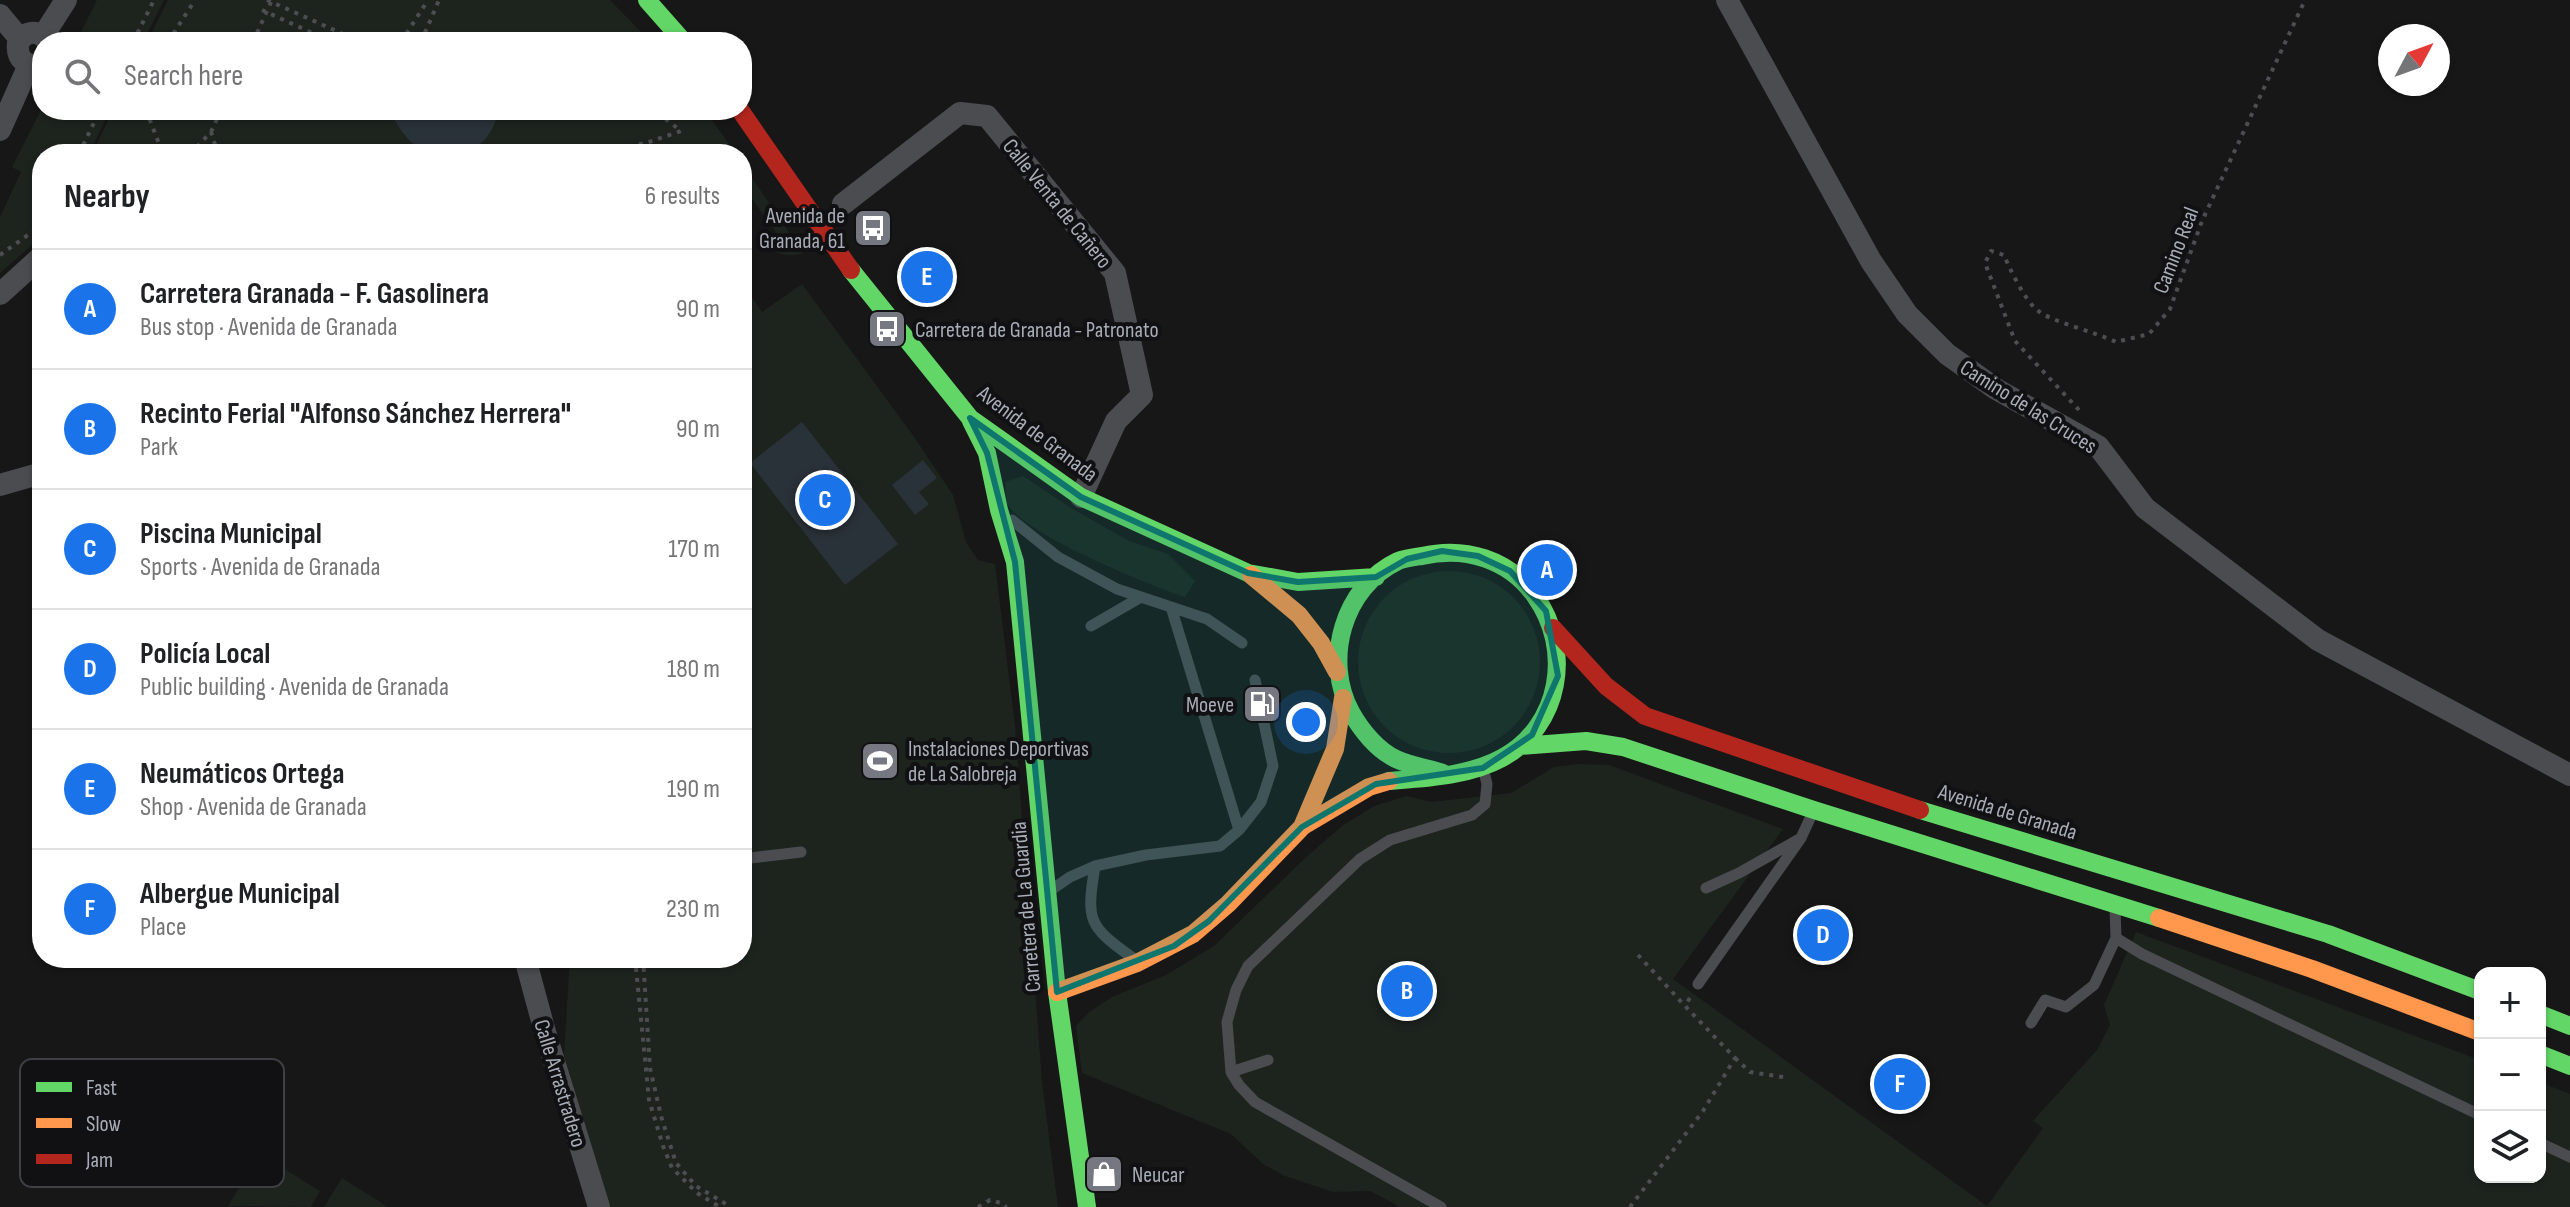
<!DOCTYPE html>
<meta charset="utf-8">
<style>
body{margin:0;font-family:"Sofia Sans Condensed",sans-serif;background:#f2f2f2;color:#202124}
.controls{position:absolute;right:24px;bottom:24px;display:grid;overflow:hidden;border-radius:16px;box-shadow:0 2px 6px #0004}
.controls button{width:72px;height:72px;display:grid;place-items:center;padding:0;border:0;border-bottom:2px solid #e0e0e0;background:#fff;color:#202124;font:40px sans-serif}
.compass{position:absolute;left:2378px;top:24px;width:72px;height:72px;border-radius:50%;background:#fff;box-shadow:0 2px 6px #0004;rotate:49deg}
.you{position:absolute;left:1306px;top:722px;width:28px;height:28px;margin:-20px;border:6px solid #fff;border-radius:50%;background:#1a73e8;box-shadow:0 0 0 12px #1a73e833}
.badge{display:grid;place-items:center;width:52px;height:52px;border-radius:50%;background:#1a73e8;color:#fff;font-size:26px;font-weight:700}
.pin{position:absolute;translate:-50% -50%;border:4px solid #fff;box-shadow:0 2px 8px #0006}
.list{margin:0;padding:0;list-style:none}
h2{display:flex;justify-content:space-between;align-items:center;height:104px;margin:0;padding:0 32px;font-size:34px}
h2 small{font-size:26px;font-weight:400;color:#757577}
.list li{display:grid;grid-template-columns:52px 1fr auto;gap:24px;align-items:center;box-sizing:border-box;height:120px;padding:0 32px;border-top:2px solid #e0e0e0}
.list b{display:block;font-size:30px;white-space:nowrap}
.list p{margin:0;font-size:26px;white-space:nowrap;color:#757577}
.list em{font-size:26px;font-style:normal;color:#757577}
.icon{flex:none;width:44px;height:44px;fill:none;stroke:currentColor;stroke-width:2;stroke-linecap:round;stroke-linejoin:round}
.map{position:relative;flex:none;width:2570px;height:1207px;overflow:hidden}
.search{position:absolute;background:#fff;box-shadow:0 2px 6px #0004;left:32px;top:32px;width:720px;height:88px;display:flex;align-items:center;gap:20px;box-sizing:border-box;padding:0 28px;border-radius:32px;color:#757577;font-size:30px}
.panel{position:absolute;background:#fff;box-shadow:0 2px 6px #0004;left:32px;top:144px;width:720px;height:824px;border-radius:32px}
.map>svg:first-child{display:block}
.green{fill:#1d241e}
.water{fill:#2a3239}
.lines{fill:none;stroke-linecap:round;stroke-linejoin:round}
.path{stroke:#4d4e52;stroke-width:4;stroke-dasharray:4 6;stroke-linecap:butt}
.lane{stroke:#4b4c50;stroke-width:11}
.street{stroke:#4b4c50;stroke-width:22}
.fast{stroke:#63d668;stroke-width:18}
.slow{stroke:#ff974d;stroke-width:18}
.jam{stroke:#b3261e;stroke-width:18}
.marked{fill:#0f766e;fill-opacity:0.2;stroke:#0f766e;stroke-width:6;stroke-linejoin:round}
.labels{text-anchor:middle;stroke-width:8;stroke-linejoin:round;paint-order:stroke}
.street-label{font-size:22px;fill:#a8adb8;stroke:#111113}
.poi-label{font-size:22px;fill:#a8adb8;stroke:#111113;text-anchor:start}
.key{fill:#111113;stroke:#3e4045;stroke-width:2}
.key-label{font-size:22px;fill:#a8adb8}
</style>
<div class="map">
<svg width="2570" height="1207" viewBox="0 0 2570 1207">
<rect width="100%" height="100%" fill="#171717"/>
<path class="green" d="M 97,0 L 164,0 L 143,42 L 76,42 Z
M 168,0 L 610,0 L 651,42 L 147,42 Z
M 42,108 L 42,110 L 110,110 L 89,154 L 42,154 L 42,236 L 0,273 L 0,217 L 21,172 L 12,167 Z
M 113,110 L 705,110 L 736,154 L 720,154 L 714,146 L 685,153 L 684,144 L 650,154 L 92,154 Z
M 742,163 L 803,253 C 789,257 780,256 769,247 L 780,238 L 742,185 Z
M 742,283 L 762,312 L 802,284 L 912,434 L 953,495 L 966,542 L 978,560 L 995,564 L 1015,726 L 1042,1082 L 1058,1207 L 609,1207 L 564,1055 L 570,958 L 742,958 Z
M 1023,476 L 1071,508 L 1129,541 L 1168,554 L 1195,581 L 1185,597 C 1151,586 1017,532 1006,501 C 1005,496 1006,487 1005,482 Z
M1358 662a91 91 0 1 1 182 0a91 91 0 1 1-182 0Z
M 1579,764 L 1609,765 L 1783,829 L 1673,979 L 1987,1206 L 2043,1128 L 2033,1121 L 2097,1050 L 2110,1025 L 2104,1005 L 2136,932 L 2480,1060 L 2480,1177 L 2540,1177 L 2540,1082 L 2570,1094 L 2570,1207 L 1400,1207 L 1370,1191 L 1333,1192 L 1285,1176 L 1263,1164 L 1231,1134 L 1082,1073 L 1076,1026 L 1089,1012 L 1112,997 L 1166,975 L 1214,946 L 1303,860 L 1342,826 L 1374,806 L 1407,796 L 1431,802 L 1511,793 L 1554,767 Z
M 260,1154 L 320,1191 L 311,1207 L 228,1206 Z
M 342,1178 L 388,1207 L 324,1207 Z"/>
<path class="water" d="M 389,110 L 499,110 C 491,140 477,154 445,154 C 436,154 428,155 421,150 C 406,140 397,125 389,110 Z
M 802,422 L 898,544 L 845,585 L 750,463 Z
M 923,460 L 937,478 L 919,492 L 929,504 L 915,515 L 892,485 Z"/>
<g class="lines">
<path class="path" d="M 267,0 L 361,42
M 262,10 L 332,42
M 133,42 L 154,0
M 168,42 L 195,0
M 253,42 L 271,2
M 401,42 L 428,0
M 421,42 L 439,0
M 146,110 L 163,154
M 211,132 L 221,110
M 79,154 L 100,110
M 190,154 L 211,132 L 218,154
M 600,154 L 649,142 L 681,131 L 667,120 L 638,110
M 0,255 L 42,225
M 2079,410 L 2015,341 L 1985,263 L 1991,251 L 2004,255 C 2010,270 2025,300 2037,310 C 2051,322 2096,332 2116,342 L 2149,334 L 2170,309 L 2202,221 L 2305,0
M 1638,955 L 1685,1006
M 635,958 L 649,1100 L 663,1146 L 672,1168 L 697,1193 L 720,1207
M 643,958 L 650,1068 L 661,1116 L 676,1163 L 696,1186 L 731,1207
M 1735,1058 L 1750,1072 L 1789,1078
M 978,1207 L 990,1200 L 1004,1204 L 1006,1207
M 1630,1207 L 1703,1111 L 1735,1058 L 1685,1006 L 1691,996"/>
<path class="lane" d="M 1012,520 L 1058,557 L 1117,589 L 1207,619 L 1242,643
M 1091,626 L 1141,597
M 1239,830 L 1261,802 L 1273,766 L 1255,680
M 742,859 L 801,852
M 1095,866 C 1086,921 1088,926 1133,958
M 1706,888 L 1739,873 L 1801,838 L 1812,814
M 1051,890 L 1070,877 L 1095,866 L 1146,855 L 1220,846 L 1239,830 L 1171,607
M 2115,908 L 2116,938 L 2142,954 L 2480,1115
M 1698,984 L 1801,838
M 2031,1023 L 2045,1000 L 2066,1007 L 2094,985 L 2116,938
M 1231,1072 L 1268,1060
M 2540,1143 L 2570,1157
M 1441,1207 L 1255,1102 L 1239,1085 L 1231,1072 L 1227,1022 L 1236,990 L 1248,966 L 1360,859 L 1390,840 L 1472,815 L 1485,804 L 1487,784 L 1483,768"/>
<path class="street" d="M 1727,0 L 1871,261 L 1907,314 L 1947,354 L 1996,389 L 2098,446 L 2145,508 L 2318,640 L 2570,775
M 0,15 L 20,39
M 43,36 L 66,0
M 42,63 C 27,69 16,59 18,43 C 26,30 39,29 48,42
M 0,130 L 29,65
M 843,204 L 960,113 L 987,116 L 1115,273 L 1142,395 L 1116,421 L 1081,497
M 0,294 L 42,256
M 0,485 L 42,473
M 525,958 L 545,1032 L 599,1207"/>
<path class="fast" d="M 647,0 L 684,42
M 851,270 L 970,418 L 1081,497 L 1248,573 L 1298,582 L 1376,577
M 971,421 L 987,453 L 999,510 L 1015,562 L 1057,992 L 1087,1207
M 1520,746 L 1586,741 L 1623,747 L 1814,810 L 2159,918
M 1389,781 C 1426,778 1469,776 1502,758 C 1561,726 1573,649 1535,596 C 1509,559 1465,546 1422,556 C 1415,557 1405,558 1398,561 C 1343,587 1323,660 1351,712 C 1361,730 1377,750 1396,759 C 1411,766 1428,768 1443,773
M 1920,810 L 2328,934 L 2480,991
M 2540,1014 L 2570,1026
M 2540,1054 L 2570,1066"/>
<path class="slow" d="M 1251,575 L 1299,615 L 1321,643 L 1337,672
M 1302,827 L 1335,749 L 1343,698
M 2159,918 L 2312,969 L 2480,1032
M 1057,992 L 1137,963 L 1193,934 L 1228,904 L 1303,826 L 1369,787 L 1389,781"/>
<path class="jam" d="M 740,110 L 851,270
M 1553,628 L 1606,686 L 1645,716 L 1920,810"/>
</g>
<path class="marked" d="M 970,418 L 1081,497 L 1248,573 L 1298,582 L 1376,577 L 1407,559 L 1442,551 L 1478,556 L 1510,571 L 1546,611 L 1558,676 L 1532,735 L 1483,768 L 1376,784 L 1302,827 L 1209,921 L 1174,946 L 1057,992 L 1015,562 L 987,453 Z"/>
<defs>
<g id="bus-square" transform="scale(2)"><rect x="-9" y="-9" width="18" height="18" rx="4" fill="#757880" stroke="#111113"/><path d="M-5-6H5V4H4V6H2V4H-2V6H-4V4H-5ZM-3.5-4V0h7V-4ZM-3.5 1.2v1.5H-2V1.2ZM2 1.2v1.5H3.5V1.2Z" fill="#fff"/></g>
<g id="fuel-square" transform="scale(2)"><rect x="-9" y="-9" width="18" height="18" rx="4" fill="#757880" stroke="#111113"/><path d="M-5.5-6h7V0h2V4h1.3V-2.5L3-4.5l.8-.8L6-3V5H2.5V1h-1V6h-7ZM-4.2-4.7v3.2H.2V-4.7Z" fill="#fff"/></g>
<g id="stadium-square" transform="scale(2)"><rect x="-9" y="-9" width="18" height="18" rx="4" fill="#757880" stroke="#111113"/><path d="M0-5a6.5 5 0 1 0 0 10a6.5 5 0 1 0 0-10ZM-3.5-1.8h7v3.6h-7Z" fill="#fff"/></g>
<g id="shop-square" transform="scale(2)"><rect x="-9" y="-9" width="18" height="18" rx="4" fill="#757880" stroke="#111113"/><path d="M-5-2.5h2.3a2.7 3.5 0 0 1 5.4 0H5L5.5 6h-11ZM-1.5-2.5h3a1.5 2.3 0 0 0-3 0Z" fill="#fff"/></g>
</defs>
<g fill-rule="evenodd">
<use href="#bus-square" x="873" y="228"/>
<use href="#bus-square" x="887" y="329"/>
<use href="#fuel-square" x="1262" y="704"/>
<use href="#stadium-square" x="880" y="761"/>
<use href="#shop-square" x="1104" y="1174"/>
</g>
<g class="labels">
<g class="street-label">
<text transform="translate(1058 203) rotate(51)" y="8">Calle Venta de Cañero</text>
<text transform="translate(2175 250) rotate(-69)" y="8">Camino Real</text>
<text transform="translate(2029 406) rotate(32)" y="8">Camino de las Cruces</text>
<text transform="translate(1038 433) rotate(37)" y="8">Avenida de Granada</text>
<text transform="translate(2008 811) rotate(17)" y="8">Avenida de Granada</text>
<text transform="translate(1025 907) rotate(-95)" y="8">Carretera de La Guardia</text>
<text transform="translate(561 1083) rotate(73)" y="8">Calle Arrastradero</text>
</g>
<g class="poi-label">
<text x="845" y="223" text-anchor="end">Avenida de<tspan x="845" dy="25">Granada, 61</tspan></text>
<text x="915" y="337">Carretera de Granada - Patronato</text>
<text x="1234" y="712" text-anchor="end">Moeve</text>
<text x="908" y="756">Instalaciones Deportivas<tspan x="908" dy="25">de La Salobreja</tspan></text>
<text x="1132" y="1182">Neucar</text>
</g>
</g>
<rect x="20" y="1059" width="264" height="128" rx="12" class="key"/>
<rect x="36" y="1082" width="36" height="10" fill="#63d668"/>
<rect x="36" y="1118" width="36" height="10" fill="#ff974d"/>
<rect x="36" y="1154" width="36" height="10" fill="#b3261e"/>
<g class="key-label">
<text x="86" y="1095">Fast</text>
<text x="86" y="1131">Slow</text>
<text x="86" y="1167">Jam</text>
</g>
</svg>
<div class="controls">
<button>+</button>
<button>−</button>
<button><svg class="icon" aria-label="layers" viewBox="0 0 24 24"><path d="M12 4l9 5-9 5-9-5zM3 14l9 5 9-5"/></svg></button>
</div>
<svg class="compass" viewBox="-18 -18 36 36"><path d="M0-13l5 13h-10z" fill="#e53935"/><path d="M0 13l5-13h-10z" fill="#757577"/></svg>
<div class="you"></div>
<div class="pin badge" style="left:1547px;top:570px">A</div>
<div class="pin badge" style="left:1407px;top:991px">B</div>
<div class="pin badge" style="left:825px;top:500px">C</div>
<div class="pin badge" style="left:1823px;top:935px">D</div>
<div class="pin badge" style="left:927px;top:277px">E</div>
<div class="pin badge" style="left:1900px;top:1084px">F</div>
<div class="search"><svg class="icon" aria-label="search" viewBox="0 0 24 24"><circle cx="10" cy="10" r="6"/><path d="M15 15l6 6"/></svg>Search here</div>
<section class="panel">
<h2>Nearby<small>6 results</small></h2>
<ul class="list">
<li><span class="badge">A</span><div><b>Carretera Granada - F. Gasolinera</b><p>Bus stop · Avenida de Granada</p></div><em>90 m</em></li>
<li><span class="badge">B</span><div><b>Recinto Ferial &quot;Alfonso Sánchez Herrera&quot;</b><p>Park</p></div><em>90 m</em></li>
<li><span class="badge">C</span><div><b>Piscina Municipal</b><p>Sports · Avenida de Granada</p></div><em>170 m</em></li>
<li><span class="badge">D</span><div><b>Policía Local</b><p>Public building · Avenida de Granada</p></div><em>180 m</em></li>
<li><span class="badge">E</span><div><b>Neumáticos Ortega</b><p>Shop · Avenida de Granada</p></div><em>190 m</em></li>
<li><span class="badge">F</span><div><b>Albergue Municipal</b><p>Place</p></div><em>230 m</em></li>
</ul>
</section>
</div>
